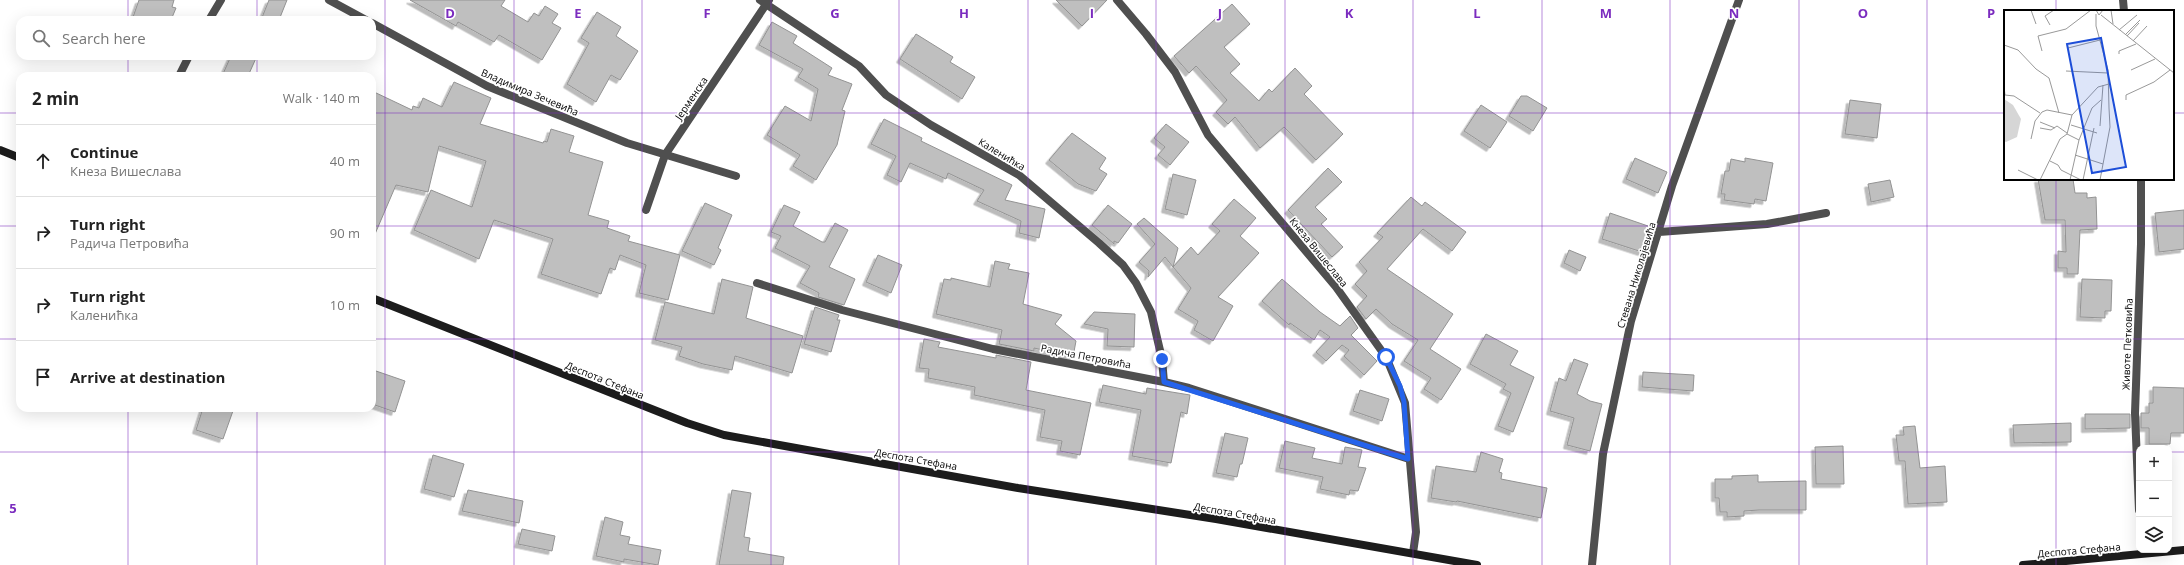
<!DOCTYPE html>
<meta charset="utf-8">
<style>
body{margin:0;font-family:"Open Sans",sans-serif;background:#f6f6f6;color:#222}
.controls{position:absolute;right:12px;bottom:12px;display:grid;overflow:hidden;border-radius:8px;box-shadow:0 4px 16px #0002}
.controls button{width:36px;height:36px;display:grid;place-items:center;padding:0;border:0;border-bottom:1px solid #e0e0e0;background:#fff;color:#222;font:20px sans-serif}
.stop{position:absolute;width:12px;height:12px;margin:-9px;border:3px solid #2563eb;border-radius:50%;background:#fff}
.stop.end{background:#2563eb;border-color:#fff;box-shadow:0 1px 4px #0008}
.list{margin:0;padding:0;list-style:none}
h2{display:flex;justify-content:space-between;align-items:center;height:52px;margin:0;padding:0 16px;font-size:17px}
h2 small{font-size:13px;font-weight:400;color:#767676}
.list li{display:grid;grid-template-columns:26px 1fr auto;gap:12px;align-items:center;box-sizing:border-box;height:72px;padding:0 16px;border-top:1px solid #e0e0e0}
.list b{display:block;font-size:15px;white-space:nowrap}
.list p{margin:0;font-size:13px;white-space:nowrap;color:#767676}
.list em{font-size:13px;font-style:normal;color:#767676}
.icon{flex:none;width:22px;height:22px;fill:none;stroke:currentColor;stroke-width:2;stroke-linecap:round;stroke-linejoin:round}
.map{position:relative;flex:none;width:2184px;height:565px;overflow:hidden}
.search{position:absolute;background:#fff;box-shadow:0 4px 16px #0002;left:16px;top:16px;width:360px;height:44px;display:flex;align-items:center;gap:10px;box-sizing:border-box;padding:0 14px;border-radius:12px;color:#767676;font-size:15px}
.panel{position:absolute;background:#fff;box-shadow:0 4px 16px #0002;left:16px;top:72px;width:360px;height:340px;border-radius:12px}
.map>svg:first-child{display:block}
.building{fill:#bfbfbf;stroke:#939393;filter:url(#shadow)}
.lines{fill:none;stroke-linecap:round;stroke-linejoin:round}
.street{stroke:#4f4f4f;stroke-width:8}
.secondary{stroke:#1c1c1c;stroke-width:8}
.route{stroke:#2563eb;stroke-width:5}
.grid{fill:none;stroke:#7b2cbf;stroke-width:1;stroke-opacity:0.55}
.labels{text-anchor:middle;stroke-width:3.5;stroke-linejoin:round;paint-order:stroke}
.street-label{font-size:10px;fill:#000;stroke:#fff}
.inset-road{fill:none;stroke:#999;stroke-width:1}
.view{fill:#1d4ed8;fill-opacity:0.15;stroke:#1d4ed8;stroke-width:2}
.inset-edge{fill:none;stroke:#000;stroke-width:2}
.grid-label{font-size:13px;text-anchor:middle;font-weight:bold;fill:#7b2cbf;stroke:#fff;stroke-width:3.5;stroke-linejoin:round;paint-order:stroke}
</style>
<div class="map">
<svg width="2184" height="565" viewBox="0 0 2184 565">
<defs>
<filter id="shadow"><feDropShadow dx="-3.5" dy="3.5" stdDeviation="0" flood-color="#0004"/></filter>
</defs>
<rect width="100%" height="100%" fill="#fff"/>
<path class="building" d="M 139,0 L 174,0 L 172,7 L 176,8 L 171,20 L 132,20 Z
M 269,0 L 287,0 L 279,20 L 261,20 Z
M 410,0 L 505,0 L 501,6 L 528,22 L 534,13 L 539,16 L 545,6 L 558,14 L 552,23 L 561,28 L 542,60 L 499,35 L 494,42 L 458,22 L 456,26 Z
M 1056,0 L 1107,0 L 1082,26 Z
M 1232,4 L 1250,24 L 1224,47 L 1240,64 L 1230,73 L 1259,101 L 1269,89 L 1272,92 L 1295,68 L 1312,86 L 1304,94 L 1343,134 L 1316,160 L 1284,127 L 1260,148 L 1235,117 L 1228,124 L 1216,112 L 1227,100 L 1196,66 L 1189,73 L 1174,56 Z
M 597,12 L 621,27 L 616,36 L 638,51 L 620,80 L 611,75 L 596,102 L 567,84 L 589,43 L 581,38 Z
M 772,22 L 797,36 L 793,43 L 832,68 L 828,75 L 852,84 L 842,110 L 845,111 L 837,145 L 816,180 L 793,166 L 800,155 L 767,135 L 785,106 L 811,121 L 818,89 L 798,77 L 803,69 L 759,45 Z
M 916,34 L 953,57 L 950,62 L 975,77 L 962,99 L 900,59 Z
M 231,56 L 257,56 L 248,76 L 222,76 Z
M 454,82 L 491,98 L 480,124 L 543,143 L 544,141 L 547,142 L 551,129 L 574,136 L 569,152 L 603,162 L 588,215 L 609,221 L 607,228 L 630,236 L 628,241 L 680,255 L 668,300 L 639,293 L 646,265 L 620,255 L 615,270 L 610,268 L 601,294 L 541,274 L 553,239 L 494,220 L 479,259 L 414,230 L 431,190 L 472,207 L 486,161 L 439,146 L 428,192 L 396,185 L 372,241 L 372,91 L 412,110 L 413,106 L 419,108 L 423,98 L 442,107 Z
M 1521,96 L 1527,96 L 1547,108 L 1533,131 L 1509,116 Z
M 1850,100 L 1881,104 L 1877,138 L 1845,134 Z
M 1481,105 L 1507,122 L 1490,148 L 1464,131 Z
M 884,119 L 922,138 L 921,141 L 1012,185 L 1005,200 L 1045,209 L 1039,238 L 1019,233 L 1021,221 L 977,201 L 984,190 L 948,173 L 946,179 L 910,163 L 901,182 L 887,175 L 896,156 L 871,144 Z
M 1166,124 L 1189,142 L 1170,165 L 1158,155 L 1165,147 L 1154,138 Z
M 1072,133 L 1106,158 L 1099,169 L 1107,174 L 1096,191 L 1078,184 L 1049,160 Z
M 1635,158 L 1667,172 L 1658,193 L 1626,179 Z
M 1745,158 L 1773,163 L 1766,201 L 1755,199 L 1754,204 L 1724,200 L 1725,194 L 1721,194 L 1725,171 L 1729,171 L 1731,159 L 1745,162 Z
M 1328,168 L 1342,182 L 1315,207 L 1327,219 L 1321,224 L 1343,247 L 1332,257 L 1288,210 Z
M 1173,174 L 1196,180 L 1187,215 L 1165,209 Z
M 2038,179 L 2073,179 L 2075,193 L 2087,193 L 2087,198 L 2096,197 L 2097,229 L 2080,230 L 2078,274 L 2067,274 L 2067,268 L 2058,268 L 2058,251 L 2066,252 L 2065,220 L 2045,220 Z
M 1890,180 L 1894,197 L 1871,202 L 1868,184 Z
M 1411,197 L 1422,206 L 1425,202 L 1466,232 L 1452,251 L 1423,229 L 1387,269 L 1453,314 L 1430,349 L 1461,369 L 1441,400 L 1424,389 L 1431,378 L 1404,361 L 1418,340 L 1392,324 L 1376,309 L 1366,319 L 1357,307 L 1367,296 L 1355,284 L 1367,271 L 1359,262 L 1383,237 L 1377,233 Z
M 1234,199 L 1256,218 L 1240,236 L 1259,253 L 1218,297 L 1233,306 L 1213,341 L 1194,330 L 1198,321 L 1178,309 L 1191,288 L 1173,267 L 1191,247 L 1198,255 L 1220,231 L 1212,224 Z
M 705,203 L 732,215 L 718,248 L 721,250 L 714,265 L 682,251 Z
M 784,205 L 800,212 L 793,226 L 822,242 L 825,242 L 835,223 L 848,230 L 829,267 L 855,279 L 844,305 L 818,297 L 819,293 L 800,283 L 810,266 L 775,248 L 781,236 L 771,232 Z
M 1108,205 L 1132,224 L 1118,243 L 1114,241 L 1114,244 L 1092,225 Z
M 2184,210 L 2184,249 L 2159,252 L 2155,213 Z
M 1610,213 L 1651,227 L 1642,252 L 1602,239 Z
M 1144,218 L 1178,248 L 1173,267 L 1165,257 L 1148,277 L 1149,271 L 1139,262 L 1155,244 L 1137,224 Z
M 1569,250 L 1586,257 L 1580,271 L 1564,263 Z
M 878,255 L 902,265 L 891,293 L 866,282 Z
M 995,261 L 1010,264 L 1008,269 L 1029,273 L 1023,304 L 1062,315 L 1055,324 L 1076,341 L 1073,357 L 1034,348 L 1034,351 L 999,344 L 1002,330 L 936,314 L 944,279 L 951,280 L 951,278 L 990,287 Z
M 722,279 L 753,287 L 746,318 L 803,336 L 792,373 L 735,356 L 732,370 L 703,364 L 679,356 L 682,347 L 655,340 L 665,302 L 714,314 Z
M 1282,279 L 1320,312 L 1340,326 L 1350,316 L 1358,328 L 1351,335 L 1377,361 L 1364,375 L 1344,356 L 1349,350 L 1342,345 L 1326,361 L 1316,352 L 1330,337 L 1320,330 L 1314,340 L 1290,323 L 1289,325 L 1262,301 Z
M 2082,279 L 2112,280 L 2111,311 L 2105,311 L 2105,318 L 2080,317 Z
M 815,307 L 839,315 L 837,320 L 840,320 L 831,352 L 804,344 Z
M 1094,312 L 1135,314 L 1134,347 L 1107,346 L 1108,329 L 1084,324 Z
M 1486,334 L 1518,351 L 1510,365 L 1534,377 L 1513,432 L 1498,426 L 1511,393 L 1503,389 L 1506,384 L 1470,364 Z
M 924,339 L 940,342 L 938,347 L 996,358 L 996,355 L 1031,362 L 1026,390 L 1091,403 L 1080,455 L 1060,451 L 1062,441 L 1040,437 L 1045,410 L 974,395 L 975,387 L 928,378 L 929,369 L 919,368 Z
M 1574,359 L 1588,364 L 1577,394 L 1590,401 L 1602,404 L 1590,451 L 1567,445 L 1574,418 L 1550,411 L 1559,378 L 1566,381 Z
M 376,371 L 405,381 L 395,412 L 372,404 L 372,382 Z
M 1643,372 L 1694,375 L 1693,391 L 1642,387 Z
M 1103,385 L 1146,394 L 1147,388 L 1190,395 L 1187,414 L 1181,412 L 1171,463 L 1132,456 L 1141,410 L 1099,402 Z
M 2153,387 L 2184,388 L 2184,433 L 2171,433 L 2170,444 L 2149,444 L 2149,428 L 2141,428 L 2141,413 L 2149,413 L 2149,403 L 2153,403 Z
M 1360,390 L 1389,399 L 1382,421 L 1353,411 Z
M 203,408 L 234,408 L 223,439 L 196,430 Z
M 2085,414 L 2130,414 L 2130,428 L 2085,429 Z
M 2071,423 L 2071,442 L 2014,443 L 2013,425 Z
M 1915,426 L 1920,468 L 1945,466 L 1947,502 L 1908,504 L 1905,461 L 1899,461 L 1896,435 L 1904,435 L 1903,427 Z
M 1225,433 L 1248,438 L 1242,464 L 1240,464 L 1237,477 L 1216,473 Z
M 1285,441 L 1315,448 L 1312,458 L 1342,464 L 1345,447 L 1362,450 L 1358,467 L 1366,468 L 1358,491 L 1350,490 L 1349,495 L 1320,489 L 1323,477 L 1279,468 Z
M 1843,446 L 1844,484 L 1816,484 L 1815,447 Z
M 1481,452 L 1503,459 L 1499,472 L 1502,473 L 1501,479 L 1547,488 L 1541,518 L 1457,501 L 1456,502 L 1431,498 L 1436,466 L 1476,472 Z
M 433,455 L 464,464 L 454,497 L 424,489 Z
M 1758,475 L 1758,482 L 1806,481 L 1806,510 L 1759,510 L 1744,511 L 1744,516 L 1727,517 L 1727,512 L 1720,512 L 1719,498 L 1715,498 L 1715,479 L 1732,479 L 1732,476 Z
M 468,490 L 523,501 L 519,523 L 462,511 Z
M 732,490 L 751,493 L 744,537 L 750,538 L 748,551 L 784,557 L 783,565 L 719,565 Z
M 605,517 L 623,522 L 620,535 L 630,537 L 628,544 L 661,550 L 658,565 L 624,559 L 624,562 L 596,556 Z
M 522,529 L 555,536 L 552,551 L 518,544 Z"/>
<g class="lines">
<path class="street" d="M 329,0 L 366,20
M 760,0 L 859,66 L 886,95 L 931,125 L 1019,175 L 1099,243 L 1123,265 L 1136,283 L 1151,312 L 1162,359 L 1164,382
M 1117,0 L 1146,34 L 1175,72 L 1208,135 L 1336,287 L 1386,357 L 1405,403 L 1416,532 L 1413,553
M 2123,0 L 2124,11
M 209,20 L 221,0
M 372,23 L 487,86 L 627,143 L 736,176
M 179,76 L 189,56
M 646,210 L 665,155 L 769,0
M 1659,232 L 1767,224 L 1826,213
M 757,283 L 842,310 L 993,349 L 1164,382 L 1189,388 L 1409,459
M 2139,510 L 2135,413 L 2141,244 L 2141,179
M 1592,565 L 1603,454 L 1631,321 L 1672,186 L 1739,0"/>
<path class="secondary" d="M 0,150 L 20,158
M 372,298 L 687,423 L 724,435 L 1018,488 L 1216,519 L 1477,565
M 2023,565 L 2184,550"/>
</g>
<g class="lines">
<path class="route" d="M 1162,359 L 1164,382 L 1408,459 L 1404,402 L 1400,386 L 1386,357"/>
</g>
<path class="grid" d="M 128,0 L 128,20M 257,0 L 257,20M 385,0 L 385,565M 514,0 L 514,565M 642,0 L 642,565M 771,0 L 771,565M 899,0 L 899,565M 1028,0 L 1028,565M 1156,0 L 1156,565M 1285,0 L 1285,565M 1413,0 L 1413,565M 1542,0 L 1542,565M 1670,0 L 1670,565M 1799,0 L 1799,565M 1927,0 L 1927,565M 2056,0 L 2056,11M 128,56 L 128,76M 257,56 L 257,76M 0,113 L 20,113M 372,113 L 2005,113M 2173,113 L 2184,113M 2056,179 L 2056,565M 0,226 L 20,226M 372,226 L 2184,226M 0,339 L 20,339M 372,339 L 2184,339M 128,408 L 128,565M 257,408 L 257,565M 0,452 L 2139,452M 2169,452 L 2184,452"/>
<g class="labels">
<g class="street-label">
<text transform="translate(530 92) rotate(23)" y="4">Владимира Зечевића</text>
<text transform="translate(691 98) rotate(-56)" y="4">Јерменска</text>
<text transform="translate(1002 154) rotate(31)" y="4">Каленићка</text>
<text transform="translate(1319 252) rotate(51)" y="4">Кнеза Вишеслава</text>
<text transform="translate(1636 275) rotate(-73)" y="4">Стевана Николајевића</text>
<text transform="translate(2127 344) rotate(-88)" y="4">Животе Петковића</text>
<text transform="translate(1086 356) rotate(11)" y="4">Радича Петровића</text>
<text transform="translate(605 380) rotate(22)" y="4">Деспота Стефана</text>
<text transform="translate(916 459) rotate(10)" y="4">Деспота Стефана</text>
<text transform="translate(1235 513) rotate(10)" y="4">Деспота Стефана</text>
<text transform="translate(2079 550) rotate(-5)" y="4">Деспота Стефана</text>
</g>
</g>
<g transform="translate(2004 10)">
<rect width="170" height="170" fill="#fff"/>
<path d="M 0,89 L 9,95 L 17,109 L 13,127 L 2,132 L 0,131 Z" fill="#d6d6d6"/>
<path class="inset-road" d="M 27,0 L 32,14M 92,0 L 95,5 L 99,0M 107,0 L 109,14M 92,4 L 92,16 L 104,60 L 105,98 L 106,117 L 96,170M 97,5 L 170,63M 46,15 L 41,6 L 50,0M 115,20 L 133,5M 121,25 L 136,10M 123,26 L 135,13M 129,31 L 143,16M 0,35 L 14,40 L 32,59 L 45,68 L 55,103M 64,38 L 96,30M 38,41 L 34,26 L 62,19 L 87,0M 115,44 L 115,41 L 132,34M 127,60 L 151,49M 62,61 L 104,63M 0,77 L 1,85 L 10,86 L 36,103M 122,90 L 122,85 L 150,72 L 166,60M 36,112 L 51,118M 67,115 L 93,123M 96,116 L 99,75M 36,118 L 47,120 L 53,116 L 63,123M 63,124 L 75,130M 27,129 L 31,111 L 38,102 L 43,100 L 68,105 L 94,77 L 105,74M 71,145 L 99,154M 46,151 L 54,155 L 57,160 L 77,170M 14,160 L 34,170M 36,170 L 56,129 L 63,124 L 68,105M 66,170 L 75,130 L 88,98 L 97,90M 79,170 L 90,118"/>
<path class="view" d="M 97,28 L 122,157 L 88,163 L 63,34 Z"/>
<rect width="170" height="170" class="inset-edge"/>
</g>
<g class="grid-label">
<text x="450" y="18">D</text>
<text x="578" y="18">E</text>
<text x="707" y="18">F</text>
<text x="835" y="18">G</text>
<text x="964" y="18">H</text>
<text x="1092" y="18">I</text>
<text x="1220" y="18">J</text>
<text x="1349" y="18">K</text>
<text x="1477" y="18">L</text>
<text x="1606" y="18">M</text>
<text x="1734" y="18">N</text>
<text x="1863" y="18">O</text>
<text x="1991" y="18">P</text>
<text x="13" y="513">5</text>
</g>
</svg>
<div class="controls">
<button>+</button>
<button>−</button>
<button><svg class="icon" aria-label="layers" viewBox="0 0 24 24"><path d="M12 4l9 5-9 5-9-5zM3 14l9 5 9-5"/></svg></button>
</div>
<div class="stop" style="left:1386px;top:357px"></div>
<div class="stop end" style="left:1162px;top:359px"></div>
<div class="search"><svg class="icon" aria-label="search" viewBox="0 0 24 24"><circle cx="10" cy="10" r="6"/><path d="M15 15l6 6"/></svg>Search here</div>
<section class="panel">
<h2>2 min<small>Walk · 140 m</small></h2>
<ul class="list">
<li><svg class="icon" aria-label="ahead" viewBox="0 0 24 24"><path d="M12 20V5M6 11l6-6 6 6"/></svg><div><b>Continue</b><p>Кнеза Вишеслава</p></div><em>40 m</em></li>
<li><svg class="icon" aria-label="right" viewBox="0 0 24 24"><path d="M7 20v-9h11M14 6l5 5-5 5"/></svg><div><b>Turn right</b><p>Радича Петровића</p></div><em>90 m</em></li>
<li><svg class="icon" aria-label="right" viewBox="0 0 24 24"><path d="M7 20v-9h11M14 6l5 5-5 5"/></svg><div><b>Turn right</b><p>Каленићка</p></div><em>10 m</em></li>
<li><svg class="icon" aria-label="arrive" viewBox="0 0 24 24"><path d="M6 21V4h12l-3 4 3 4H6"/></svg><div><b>Arrive at destination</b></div></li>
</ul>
</section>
</div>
